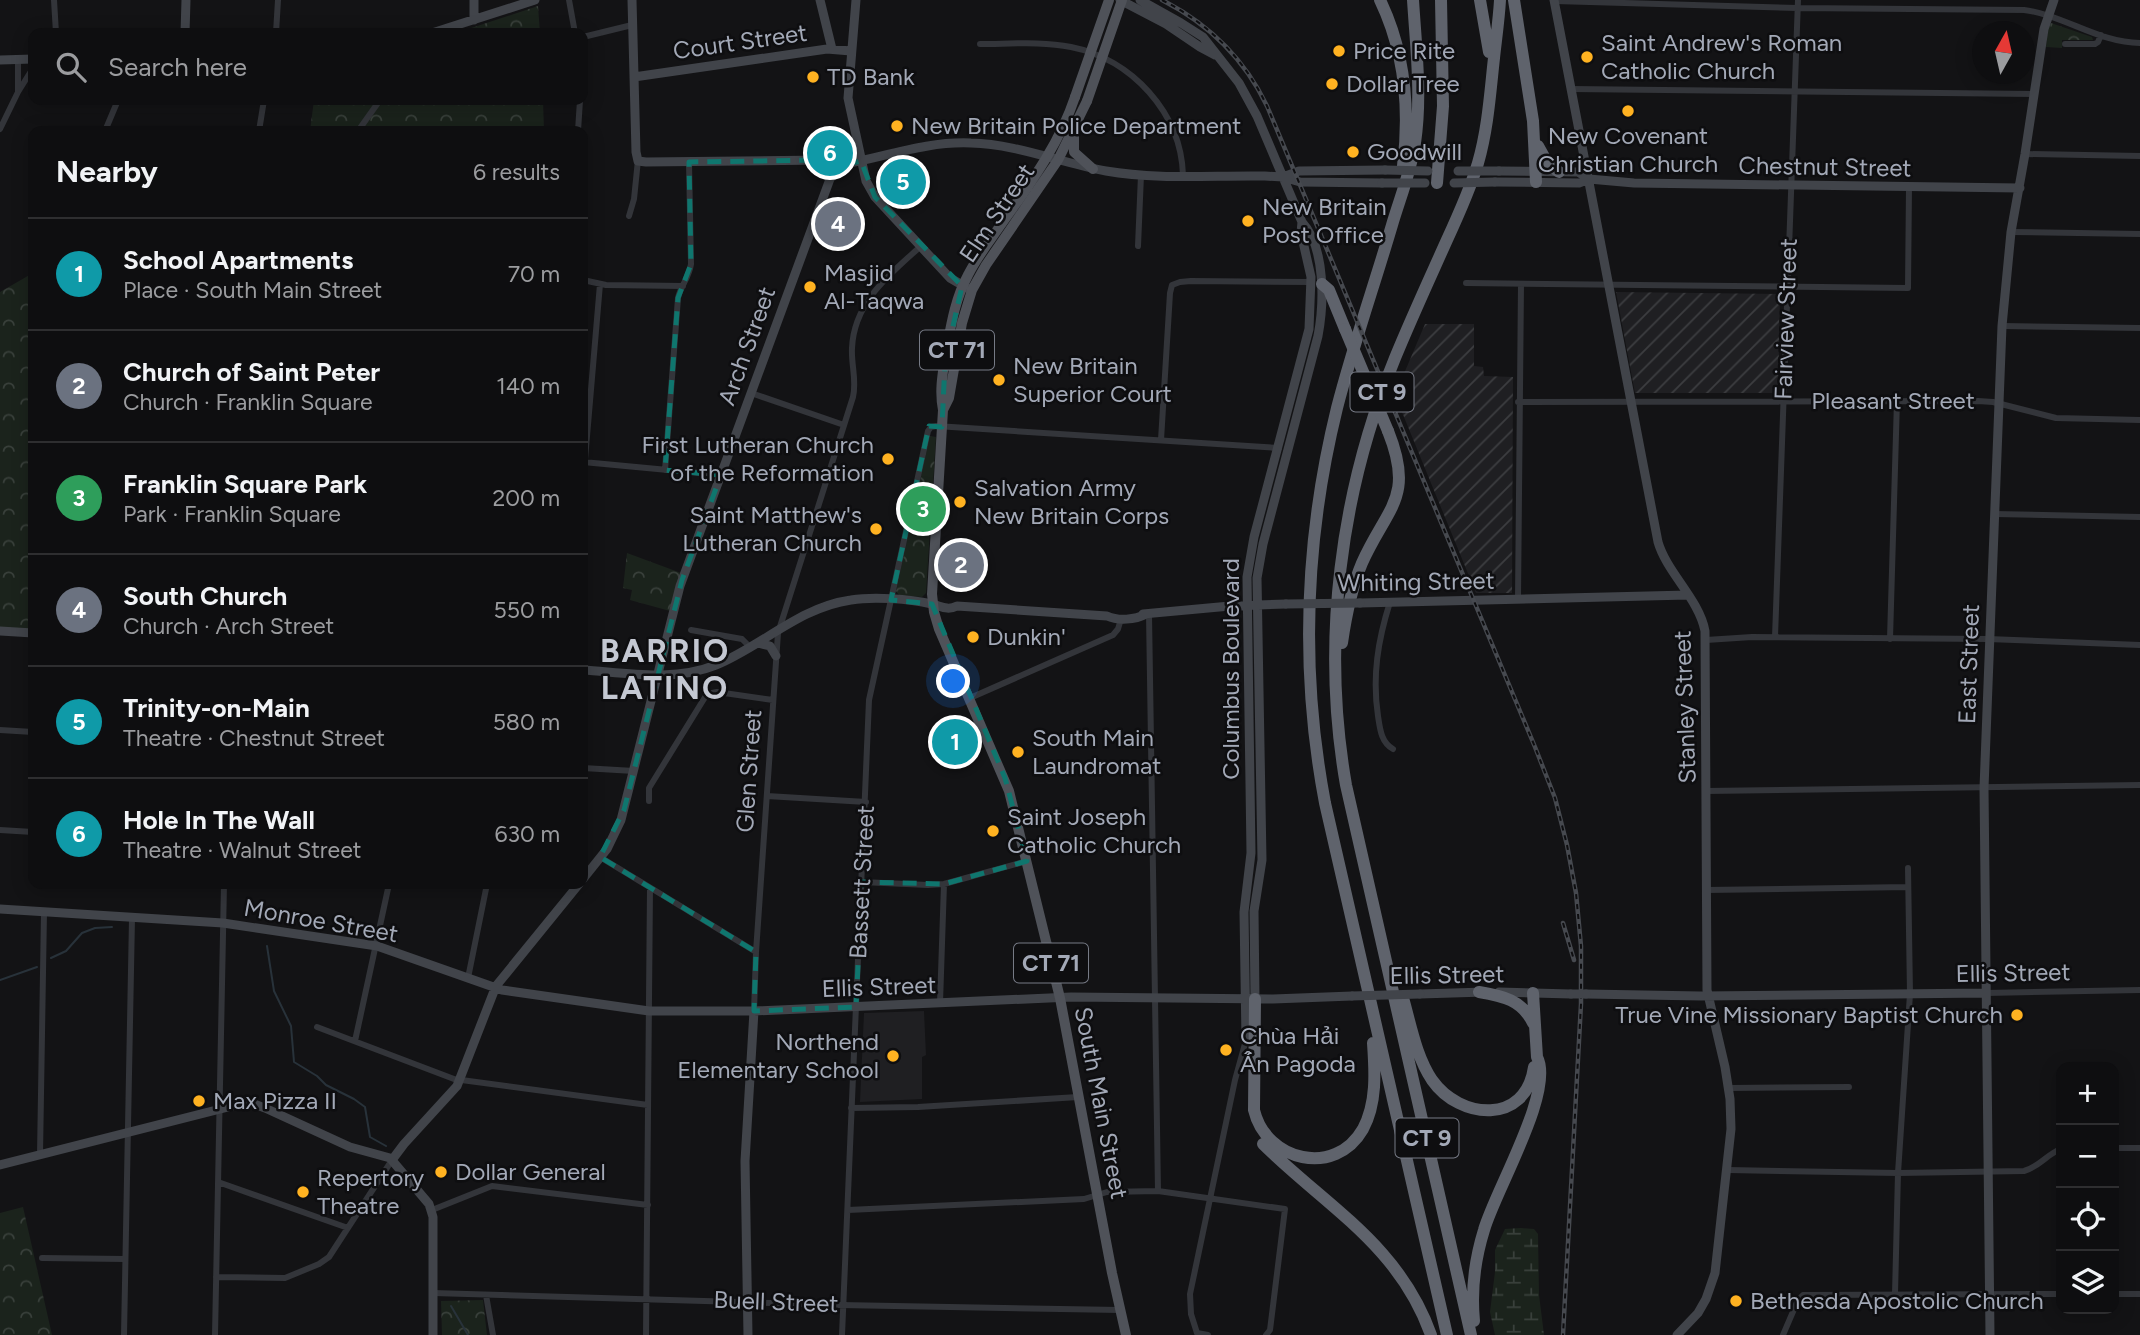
<!DOCTYPE html>
<meta charset="utf-8">
<style>
body{margin:0;font-family:Figtree,sans-serif;background:#1c1c1e;color:#f1f3f6}
.controls{position:absolute;right:21px;bottom:21px;display:grid;overflow:hidden;border-radius:14px;box-shadow:0 4px 18px #0003}
.controls button{width:63px;height:63px;display:grid;place-items:center;padding:0;border:0;border-bottom:2px solid #2e2e30;background:#0e0e10;color:#f1f3f6;font:35px sans-serif}
.compass{position:absolute;left:1972px;top:21px;width:63px;height:63px;border-radius:50%;background:#0e0e10;box-shadow:0 4px 18px #0003;rotate:8deg}
.you{position:absolute;left:954px;top:682px;width:24px;height:24px;margin:-18px;border:5px solid #fff;border-radius:50%;background:#1a73e8;box-shadow:0 0 0 10px #1a73e833}
.badge{display:grid;place-items:center;width:46px;height:46px;border-radius:50%;background:#ea580c;color:#fff;font-size:23px;font-weight:700}
.pin{position:absolute;translate:-50% -50%;border:4px solid #fff;box-shadow:0 2px 7px #0006}
.list{margin:0;padding:0;list-style:none}
h2{display:flex;justify-content:space-between;align-items:center;height:91px;margin:0;padding:0 28px;font-size:30px}
h2 small{font-size:23px;font-weight:400;color:#9b9c9f}
.list li{display:grid;grid-template-columns:46px 1fr auto;gap:21px;align-items:center;box-sizing:border-box;height:112px;padding:0 28px;border-top:2px solid #2e2e30}
.list b{display:block;font-size:26px;white-space:nowrap}
.list p{margin:0;font-size:23px;white-space:nowrap;color:#9b9c9f}
.list em{font-size:23px;font-style:normal;color:#9b9c9f}
.icon{flex:none;width:38px;height:38px;fill:none;stroke:currentColor;stroke-width:2;stroke-linecap:round;stroke-linejoin:round}
.map{position:relative;flex:none;width:2140px;height:1335px;overflow:hidden}
.search{position:absolute;background:#0e0e10;box-shadow:0 4px 18px #0003;left:28px;top:28px;width:560px;height:77px;display:flex;align-items:center;gap:18px;box-sizing:border-box;padding:0 24px;border-radius:14px;color:#9b9c9f;font-size:26px}
.panel{position:absolute;background:#0e0e10;box-shadow:0 4px 18px #0003;left:28px;top:126px;width:560px;height:763px;border-radius:14px}
.map>svg:first-child{display:block}
.built{fill:#1f1f22}
.industrial{fill:url(#industrial-furrows)}
.wetland{fill:url(#wetland-marsh)}
.park{fill:url(#park-crowns)}
.lines{fill:none;stroke-linecap:round;stroke-linejoin:round}
.stream{stroke:#28323a;stroke-width:2}
.street{stroke:#33353a;stroke-width:6}
.secondary{stroke:#41444a;stroke-width:9}
.primary{stroke:#4f5259;stroke-width:10}
.highway{stroke:#5f636c;stroke-width:12}
.rail-casing{stroke:#46494f;stroke-width:4.5}
.rail{stroke:#0e0e10;stroke-width:2;stroke-dasharray:5;stroke-linecap:butt}
.secondary-bridge{stroke:#41444a;stroke-width:9}
.primary-bridge{stroke:#4f5259;stroke-width:10}
.highway-bridge{stroke:#5f636c;stroke-width:12}
.marked{fill:none;stroke:#0f766e;stroke-width:5;stroke-dasharray:14 9;stroke-linejoin:round}
.poi-dot{fill:#ffb221;stroke:#0e0e10;stroke-width:2.5}
.labels{text-anchor:middle;stroke-width:5;stroke-linejoin:round;paint-order:stroke}
.shield{fill:#0e0e10;stroke:#767a85;stroke-width:2}
.shield-label{font-size:23px;font-weight:bold;fill:#a3a9b7}
.street-label{font-size:24px;fill:#a3a9b7;stroke:#0e0e10}
.poi-label{font-size:24px;fill:#a3a9b7;stroke:#0e0e10;text-anchor:start}
.district-label{font-size:32px;font-weight:bold;letter-spacing:2px;fill:#c4c8d2;stroke:#0e0e10}
</style>
<div class="map">
<svg width="2140" height="1335" viewBox="0 0 2140 1335">
<defs>
<pattern id="industrial-furrows" width="10" height="10" patternUnits="userSpaceOnUse" patternTransform="scale(1.75)"><rect width="10" height="10" fill="#1f1f22"/><path d="M-1 1l2-2M0 10L10 0M9 11l2-2" fill="none" stroke="#3c3d40"/></pattern>
<pattern id="wetland-marsh" width="20" height="14" patternUnits="userSpaceOnUse" patternTransform="scale(1.75)"><rect width="20" height="14" fill="#1b231c"/><path d="M1 5h8M5 5V1M11 12h8M15 12V8" fill="none" stroke="#39403b"/></pattern>
<pattern id="park-crowns" width="20" height="18" patternUnits="userSpaceOnUse" patternTransform="scale(1.75)"><rect width="20" height="18" fill="#1b231c"/><path d="M2 6a3 3 0 1 1 6 0M12 15a3 3 0 1 1 6 0" fill="none" stroke="#39403b"/></pattern>
</defs>
<rect width="100%" height="100%" fill="#131315"/>
<path class="built" d="M 924,1011 L 926,1055 L 922,1057 L 922,1099 L 860,1102 L 864,1013 Z"/>
<path class="industrial" d="M 1616,292 L 1780,294 L 1778,393 L 1635,393 Z
M 1425,324 L 1474,324 L 1474,366 L 1483,367 L 1484,376 L 1513,377 L 1512,593 L 1476,593 L 1395,395 Z"/>
<path class="wetland" d="M 1521,1228 L 1534,1229 L 1538,1234 L 1539,1295 L 1544,1335 L 1495,1335 L 1490,1312 L 1495,1272 L 1495,1250 L 1505,1229 Z"/>
<path class="park" d="M 538,6 L 540,33 L 456,33 Z
M 2051,23 L 2092,37 L 2093,40 L 2062,40 L 2062,48 L 2046,47 L 2048,27 Z
M 314,100 L 543,100 L 544,131 L 310,131 Z
M 33,273 L 33,630 L 0,628 L 0,292 Z
M 930,436 L 936,437 L 926,593 L 922,597 L 899,595 L 896,591 Z
M 627,553 L 681,573 L 670,611 L 630,600 L 632,590 L 623,588 Z
M 23,1207 L 52,1335 L 0,1335 L 0,1213 Z
M 483,1300 L 487,1335 L 442,1335 L 441,1301 Z"/>
<g class="lines">
<path class="stream" d="M 267,946 L 274,991 L 291,1026 L 294,1062 L 317,1076 L 326,1085 L 354,1099 L 365,1107 L 370,1137 L 386,1146
M 51,958 L 66,951 L 82,933 L 95,928 L 112,927
M 0,980 L 37,967
M 451,1306 L 468,1335"/>
<path class="street" d="M 54,0 L 56,33
M 569,0 L 575,33
M 1555,1 L 1797,8 L 2024,10 C 2064,15 2099,43 2140,43
M 276,33 L 278,0
M 583,37 L 632,25
M 980,44 C 1009,44 1042,41 1071,47 C 1132,59 1181,113 1183,175
M 2065,44 L 2095,44 L 2098,42 L 2101,35
M 18,60 L 18,92 L 33,68
M 1571,89 L 2035,94
M 0,129 L 18,92
M 105,131 L 118,100
M 259,131 L 264,100
M 358,131 L 380,100
M 578,131 L 580,100
M 2025,154 L 2140,156
M 629,216 L 634,199 L 638,160
M 2011,232 L 2140,234
M 1138,246 L 1141,175
M 583,280 L 606,285 L 683,286
M 1466,283 L 1908,288 L 1909,187
M 2002,326 L 2140,328
M 751,393 L 844,425
M 1518,402 L 1978,401 L 1993,402 L 2056,418 L 2140,420
M 1161,440 L 1170,293 L 1172,285 L 1180,282 L 1191,281 L 1311,282
M 583,462 L 721,475
M 665,470 L 678,298 C 681,285 689,278 691,264 L 689,162
M 583,483 L 600,284
M 1994,514 L 2140,517
M 1518,599 L 1521,284
M 1390,602 C 1378,640 1372,676 1378,716 C 1380,729 1381,742 1393,749
M 1149,614 L 1158,1191
M 691,630 L 742,639 L 750,647
M 1775,637 L 1798,0
M 1890,639 L 1897,400
M 1706,640 L 1752,637 L 1988,639 L 2140,645
M 970,698 L 1113,635 L 1118,629 L 1121,619
M 0,730 L 33,732
M 583,768 L 634,771
M 1706,791 L 2140,785
M 767,796 L 866,802
M 649,801 L 649,788 L 707,694 L 717,692 L 773,700
M 0,830 L 33,832
M 600,857 L 756,952
M 862,882 L 928,885 L 944,884 L 1027,861
M 1706,890 L 1908,887
M 468,978 L 487,884
M 1986,993 L 2140,990
M 940,1003 L 944,884
M 754,1011 L 756,952 L 778,633 L 853,397 C 857,380 851,365 852,348 C 854,302 889,275 921,246
M 317,1027 L 454,1079 L 648,1105
M 355,1041 L 389,884
M 1729,1088 L 1849,1087
M 851,1108 L 918,1107 L 1078,1097
M 2114,1148 L 2140,1148
M 40,1155 L 44,912
M 1728,1170 L 1898,1173 L 2024,1171 C 2039,1167 2047,1154 2061,1149
M 218,1182 L 348,1228
M 432,1210 L 492,1186 L 648,1205
M 848,1210 L 1084,1199 L 1107,1192 L 1158,1191 L 1285,1209 L 1270,1330 L 1266,1335
M 42,1258 L 125,1259
M 216,1277 L 285,1278 L 319,1264 L 329,1257 L 392,1160
M 433,1293 L 840,1305 L 1120,1310
M 1895,1294 L 1898,1173 L 1910,994 L 1908,868
M 2114,1294 L 2140,1294
M 486,1295 L 493,1335
M 124,1335 L 132,918
M 215,1335 L 224,884
M 646,1335 L 650,888
M 842,1335 L 869,700 L 928,431 L 931,427 L 936,426 L 1279,448
M 1208,1335 L 1197,1333 L 1191,1314 L 1190,1294 L 1235,1080 L 1246,1040
M 1783,1335 L 1798,1300 L 1803,1295 L 2061,1294"/>
<path class="secondary" d="M 632,0 L 636,152 L 638,161 L 646,162 L 824,160 L 837,167
M 820,0 L 832,49
M 856,0 L 848,98 L 866,181 L 875,197 L 950,278 L 969,289
M 1120,0 L 1166,24 L 1200,47 L 1215,55
M 1140,0 L 1181,23 L 1203,37 L 1239,83 L 1257,116 L 1302,222 C 1326,248 1324,304 1318,336 L 1263,544 L 1257,578 L 1262,860 L 1254,911 L 1255,999
M 1554,0 L 1658,542 C 1667,573 1699,599 1705,631 L 1707,990 L 1725,1067 L 1730,1099 L 1731,1129 L 1715,1273 L 1706,1299 L 1698,1313 L 1677,1335
M 474,20 L 474,0
M 185,33 L 186,0
M 432,33 L 535,0
M 0,60 L 33,59
M 634,77 L 827,49 L 851,51
M 1499,171 L 1578,172 L 1589,179
M 1283,177 L 1299,171 L 1385,170
M 1495,182 L 1579,183 L 1589,179 L 1634,183 L 2020,188
M 1360,603 L 1688,595
M 1143,614 L 1230,606 L 1286,604
M 0,631 L 33,633
M 758,643 L 770,646 L 776,656
M 583,670 C 627,673 674,682 716,665 C 762,646 800,607 851,600 C 874,596 909,599 932,604 C 941,606 947,611 957,606 L 1107,616 C 1118,621 1135,620 1146,614
M 583,879 L 607,849 L 621,820 L 680,586 L 830,179 L 837,168 L 845,164 C 887,156 929,141 971,143 C 1017,144 1061,163 1106,171 C 1158,180 1213,175 1265,176 L 1283,177 L 1300,182 L 1382,183
M 0,909 L 223,923 L 377,946 L 502,990 L 649,1011 L 754,1011 L 1071,997 L 1273,999 L 1352,996
M 1499,992 L 1571,994
M 1420,994 L 1485,992
M 1586,994 L 1701,996 L 1986,993
M 1246,1040 L 1244,912 L 1251,853 L 1247,577 L 1254,537 L 1309,329 L 1311,277 L 1301,233 L 1302,222
M 392,1160 L 404,1144 L 457,1086 L 496,986 L 579,884
M 0,1165 L 244,1103 L 254,1104 L 265,1108 L 350,1147 L 390,1158 L 429,1204 L 433,1217 L 433,1335
M 748,1335 L 745,1161 L 754,1011
M 1990,1335 L 1984,788 L 2002,326 L 2011,232 L 2025,154 L 2044,29 L 2054,0"/>
<path class="primary" d="M 1087,101 L 1058,160 L 986,265 L 972,290 L 962,323 L 949,398 L 943,410 L 932,594 L 934,612 L 939,629 L 1009,791 L 1060,998 L 1112,1273 L 1126,1335
M 1074,135 L 1074,152 L 1093,169
M 943,410 C 939,390 943,371 946,352 C 951,325 955,299 968,275 C 977,257 989,242 1000,226 C 1029,185 1059,145 1075,97"/>
<path class="highway" d="M 1380,0 C 1405,52 1410,109 1403,166
M 1413,0 C 1416,48 1422,96 1415,143 C 1411,171 1400,198 1392,225 C 1374,286 1353,346 1337,408 C 1305,538 1300,671 1325,803 L 1447,1335
M 1480,0 L 1489,52
M 1514,0 L 1533,121 L 1536,182
M 1538,146 L 1548,164 L 1559,172
M 1437,183 L 1443,106 L 1441,0
M 1322,284 L 1329,290 L 1345,329
M 1342,643 C 1346,615 1351,589 1362,563 C 1387,507 1415,498 1388,431
M 1479,992 C 1503,996 1522,1000 1533,1023
M 1403,998 C 1411,1026 1416,1056 1432,1080 C 1460,1120 1526,1125 1534,1067
M 1255,999 L 1254,1110 C 1266,1161 1335,1178 1363,1129 C 1377,1103 1375,1072 1373,1043
M 1263,1144 C 1327,1207 1399,1245 1431,1335
M 1474,1321 C 1471,1290 1475,1259 1484,1230 C 1495,1191 1555,1091 1537,1057 L 1533,993
M 1471,1335 L 1346,785 C 1321,642 1340,493 1395,358 C 1411,319 1429,280 1446,242 C 1458,216 1470,190 1478,163 C 1488,128 1490,94 1494,58 C 1496,39 1499,19 1500,0"/>
<g class="rail-casing">
<path id="rail" d="M 1162,0 C 1209,24 1244,58 1267,106 L 1535,747 L 1555,798 L 1567,845 L 1576,893 L 1581,946 L 1581,1004 L 1563,1335
M 1563,923 L 1574,960"/>
</g>
<use href="#rail" class="rail"/>
<path class="secondary-bridge" d="M 1385,170 L 1428,171
M 1458,171 L 1499,171
M 1382,183 L 1425,183
M 1454,183 L 1495,182
M 1286,604 L 1360,603
M 1571,994 L 1586,994
M 1352,996 L 1420,994"/>
<path class="primary-bridge" d="M 1075,97 L 1109,0
M 1087,101 L 1122,0"/>
<path class="highway-bridge" d="M 1345,329 L 1388,431"/>
</g>
<path class="marked" d="M 824,160 L 836,167 L 861,161 L 875,197 L 962,286 L 945,362 L 942,427 L 929,426 L 891,600 L 932,604 L 1005,778 L 1027,861 L 944,884 L 862,882 L 856,1007 L 754,1011 L 756,952 L 600,857 L 624,810 L 682,580 L 721,475 L 665,470 L 678,298 L 691,264 L 689,162 Z"/>
<g class="poi-dot">
<circle cx="1339" cy="51" r="7"/>
<circle cx="1587" cy="57" r="7"/>
<circle cx="813" cy="77" r="7"/>
<circle cx="1332" cy="84" r="7"/>
<circle cx="1628" cy="111" r="7"/>
<circle cx="897" cy="126" r="7"/>
<circle cx="1353" cy="152" r="7"/>
<circle cx="1248" cy="221" r="7"/>
<circle cx="810" cy="287" r="7"/>
<circle cx="999" cy="380" r="7"/>
<circle cx="888" cy="459" r="7"/>
<circle cx="960" cy="502" r="7"/>
<circle cx="876" cy="529" r="7"/>
<circle cx="973" cy="637" r="7"/>
<circle cx="1018" cy="752" r="7"/>
<circle cx="993" cy="831" r="7"/>
<circle cx="2017" cy="1015" r="7"/>
<circle cx="1226" cy="1050" r="7"/>
<circle cx="893" cy="1056" r="7"/>
<circle cx="199" cy="1101" r="7"/>
<circle cx="441" cy="1172" r="7"/>
<circle cx="303" cy="1192" r="7"/>
<circle cx="1736" cy="1301" r="7"/>
</g>
<g class="labels">
<g class="shield">
<rect x="920" y="330.5" width="74" height="39" rx="5"/>
<rect x="1350.5" y="372.5" width="63" height="39" rx="5"/>
<rect x="1014" y="943.5" width="74" height="39" rx="5"/>
<rect x="1395.5" y="1118.5" width="63" height="39" rx="5"/>
</g>
<g class="shield-label">
<text x="957" y="358">CT 71</text>
<text x="1382" y="400">CT 9</text>
<text x="1051" y="971">CT 71</text>
<text x="1427" y="1146">CT 9</text>
</g>
<g class="street-label">
<text transform="translate(740 42) rotate(-8)" y="8">Court Street</text>
<text transform="translate(1825 167) rotate(1)" y="8">Chestnut Street</text>
<text transform="translate(997 213) rotate(-56)" y="8">Elm Street</text>
<text transform="translate(1786 319) rotate(-88)" y="8">Fairview Street</text>
<text transform="translate(747 346) rotate(-70)" y="8">Arch Street</text>
<text x="1893" y="409">Pleasant Street</text>
<text transform="translate(1416 582) rotate(-1)" y="8">Whiting Street</text>
<text transform="translate(1969 664) rotate(-88)" y="8">East Street</text>
<text transform="translate(1231 669) rotate(-90)" y="8">Columbus Boulevard</text>
<text transform="translate(1685 707) rotate(-92)" y="8">Stanley Street</text>
<text transform="translate(749 771) rotate(-86)" y="8">Glen Street</text>
<text transform="translate(862 882) rotate(-87)" y="8">Bassett Street</text>
<text transform="translate(321 921) rotate(10)" y="8">Monroe Street</text>
<text transform="translate(2013 973) rotate(-1)" y="8">Ellis Street</text>
<text transform="translate(1447 975) rotate(-1)" y="8">Ellis Street</text>
<text transform="translate(879 987) rotate(-2)" y="8">Ellis Street</text>
<text transform="translate(1101 1103) rotate(79)" y="8">South Main Street</text>
<text transform="translate(776 1302) rotate(2)" y="8">Buell Street</text>
</g>
<g class="poi-label">
<text x="1601" y="51">Saint Andrew's Roman<tspan x="1601" dy="28">Catholic Church</tspan></text>
<text x="1353" y="59">Price Rite</text>
<text x="827" y="85">TD Bank</text>
<text x="1346" y="92">Dollar Tree</text>
<text x="911" y="134">New Britain Police Department</text>
<text x="1628" y="144" text-anchor="middle">New Covenant<tspan x="1628" dy="28">Christian Church</tspan></text>
<text x="1367" y="160">Goodwill</text>
<text x="1262" y="215">New Britain<tspan x="1262" dy="28">Post Office</tspan></text>
<text x="824" y="281">Masjid<tspan x="824" dy="28">Al-Taqwa</tspan></text>
<text x="1013" y="374">New Britain<tspan x="1013" dy="28">Superior Court</tspan></text>
<text x="874" y="453" text-anchor="end">First Lutheran Church<tspan x="874" dy="28">of the Reformation</tspan></text>
<text x="974" y="496">Salvation Army<tspan x="974" dy="28">New Britain Corps</tspan></text>
<text x="862" y="523" text-anchor="end">Saint Matthew's<tspan x="862" dy="28">Lutheran Church</tspan></text>
<text x="987" y="645">Dunkin'</text>
<text x="1032" y="746">South Main<tspan x="1032" dy="28">Laundromat</tspan></text>
<text x="1007" y="825">Saint Joseph<tspan x="1007" dy="28">Catholic Church</tspan></text>
<text x="2003" y="1023" text-anchor="end">True Vine Missionary Baptist Church</text>
<text x="1240" y="1044">Chùa Hải<tspan x="1240" dy="28">Ấn Pagoda</tspan></text>
<text x="879" y="1050" text-anchor="end">Northend<tspan x="879" dy="28">Elementary School</tspan></text>
<text x="213" y="1109">Max Pizza II</text>
<text x="455" y="1180">Dollar General</text>
<text x="317" y="1186">Repertory<tspan x="317" dy="28">Theatre</tspan></text>
<text x="1750" y="1309">Bethesda Apostolic Church</text>
</g>
<g class="district-label">
<text x="665" y="662">BARRIO<tspan x="665" dy="37">LATINO</tspan></text>
</g>
</g>
</svg>
<div class="controls">
<button>+</button>
<button>−</button>
<button><svg class="icon" aria-label="locate" viewBox="0 0 24 24"><circle cx="12" cy="12" r="6"/><path d="M12 2v4M12 18v4M2 12h4M18 12h4"/></svg></button>
<button><svg class="icon" aria-label="layers" viewBox="0 0 24 24"><path d="M12 4l9 5-9 5-9-5zM3 14l9 5 9-5"/></svg></button>
</div>
<svg class="compass" viewBox="-18 -18 36 36"><path d="M0-13l5 13h-10z" fill="#e53935"/><path d="M0 13l5-13h-10z" fill="#9b9c9f"/></svg>
<div class="you"></div>
<div class="pin badge" style="left:955px;top:742px;background:#0f9aa8">1</div>
<div class="pin badge" style="left:961px;top:565px;background:#6b7280">2</div>
<div class="pin badge" style="left:923px;top:509px;background:#2e9e5b">3</div>
<div class="pin badge" style="left:838px;top:224px;background:#6b7280">4</div>
<div class="pin badge" style="left:903px;top:182px;background:#0f9aa8">5</div>
<div class="pin badge" style="left:830px;top:153px;background:#0f9aa8">6</div>
<div class="search"><svg class="icon" aria-label="search" viewBox="0 0 24 24"><circle cx="10" cy="10" r="6"/><path d="M15 15l6 6"/></svg>Search here</div>
<section class="panel">
<h2>Nearby<small>6 results</small></h2>
<ul class="list">
<li><span class="badge" style="background:#0f9aa8">1</span><div><b>School Apartments</b><p>Place · South Main Street</p></div><em>70 m</em></li>
<li><span class="badge" style="background:#6b7280">2</span><div><b>Church of Saint Peter</b><p>Church · Franklin Square</p></div><em>140 m</em></li>
<li><span class="badge" style="background:#2e9e5b">3</span><div><b>Franklin Square Park</b><p>Park · Franklin Square</p></div><em>200 m</em></li>
<li><span class="badge" style="background:#6b7280">4</span><div><b>South Church</b><p>Church · Arch Street</p></div><em>550 m</em></li>
<li><span class="badge" style="background:#0f9aa8">5</span><div><b>Trinity-on-Main</b><p>Theatre · Chestnut Street</p></div><em>580 m</em></li>
<li><span class="badge" style="background:#0f9aa8">6</span><div><b>Hole In The Wall</b><p>Theatre · Walnut Street</p></div><em>630 m</em></li>
</ul>
</section>
</div>
